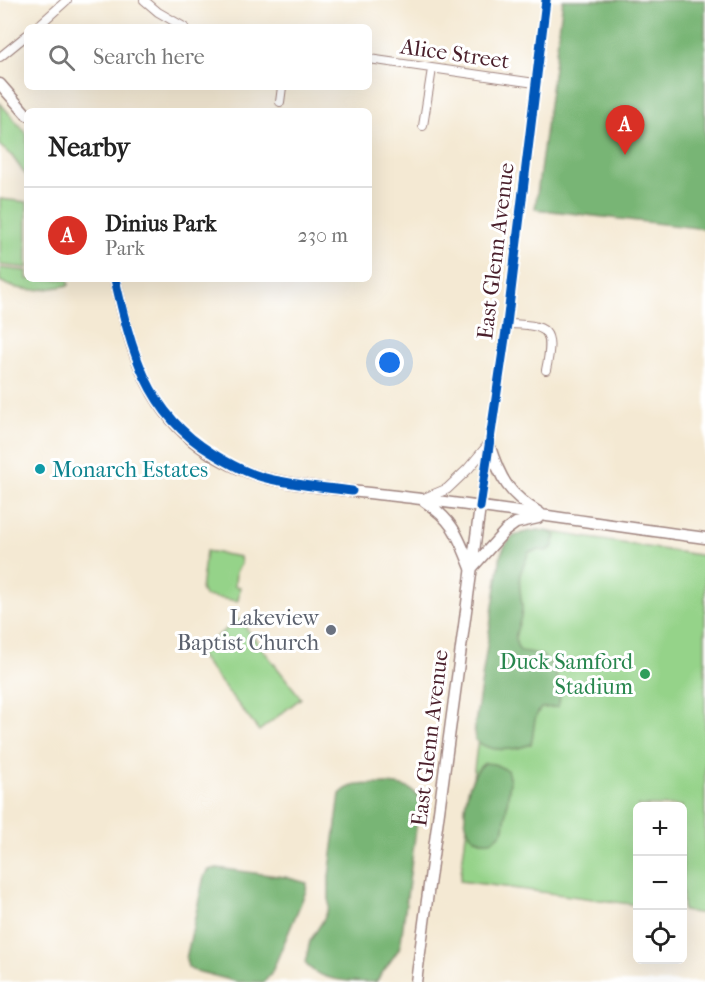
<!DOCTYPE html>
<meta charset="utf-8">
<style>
body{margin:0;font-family:"IM FELL French Canon",serif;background:#f2f2f2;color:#222}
.controls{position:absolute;right:18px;bottom:18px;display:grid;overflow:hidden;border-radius:9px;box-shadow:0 6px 24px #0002}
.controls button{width:54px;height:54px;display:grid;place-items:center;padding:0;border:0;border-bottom:2px solid #e0e0e0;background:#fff;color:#222;font:30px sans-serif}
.you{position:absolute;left:390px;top:363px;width:21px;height:21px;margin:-15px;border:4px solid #fff;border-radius:50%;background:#1a73e8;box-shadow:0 0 0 9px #1a73e833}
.badge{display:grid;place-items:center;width:39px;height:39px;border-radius:50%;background:#d93025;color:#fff;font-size:20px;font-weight:700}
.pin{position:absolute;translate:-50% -50px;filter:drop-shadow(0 2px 3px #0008)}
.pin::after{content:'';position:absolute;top:32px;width:21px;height:18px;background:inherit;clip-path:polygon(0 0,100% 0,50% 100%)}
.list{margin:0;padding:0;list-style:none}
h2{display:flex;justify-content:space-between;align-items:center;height:78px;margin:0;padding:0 24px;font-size:26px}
h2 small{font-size:20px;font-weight:400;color:#767676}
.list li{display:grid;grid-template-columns:39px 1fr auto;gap:18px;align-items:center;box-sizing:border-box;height:96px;padding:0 24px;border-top:2px solid #e0e0e0}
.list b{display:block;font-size:22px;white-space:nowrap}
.list p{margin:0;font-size:20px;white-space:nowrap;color:#767676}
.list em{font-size:20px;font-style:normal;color:#767676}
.icon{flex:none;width:33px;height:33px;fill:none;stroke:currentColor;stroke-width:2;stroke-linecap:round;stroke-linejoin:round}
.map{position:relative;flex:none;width:705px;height:982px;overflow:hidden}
.search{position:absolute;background:#fff;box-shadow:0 6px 24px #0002;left:24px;top:24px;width:348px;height:66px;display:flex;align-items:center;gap:15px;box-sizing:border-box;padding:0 21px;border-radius:9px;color:#767676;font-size:22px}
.panel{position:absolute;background:#fff;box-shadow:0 6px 24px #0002;left:24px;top:108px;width:348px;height:174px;border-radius:9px}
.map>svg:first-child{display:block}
.green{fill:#95d389;stroke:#70795a;stroke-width:1.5}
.forest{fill:#78b575;stroke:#616a50;stroke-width:1.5}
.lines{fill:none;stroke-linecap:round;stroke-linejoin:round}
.minor-casing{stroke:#9f847f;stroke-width:10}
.tertiary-casing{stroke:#9f847f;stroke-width:11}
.secondary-casing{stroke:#9f847f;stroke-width:13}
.minor{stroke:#fff;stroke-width:8}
.tertiary{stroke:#fff;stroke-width:9}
.secondary{stroke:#fff;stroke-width:10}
.cycleway-casing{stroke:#fff;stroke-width:13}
.cycleway{stroke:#0057b8;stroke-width:9}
.culture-dot{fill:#0f9aa8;stroke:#fff;stroke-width:2}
.worship-dot{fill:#6b7280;stroke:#fff;stroke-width:2}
.leisure-dot{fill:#2e9e5b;stroke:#fff;stroke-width:2}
.labels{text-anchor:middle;stroke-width:6;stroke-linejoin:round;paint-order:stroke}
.street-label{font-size:22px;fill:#4a1f2b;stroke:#fff}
.culture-label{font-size:22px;fill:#0d838f;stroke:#fff;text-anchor:start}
.worship-label{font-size:22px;fill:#5b616d;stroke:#fff;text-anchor:end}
.leisure-label{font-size:22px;fill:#27864d;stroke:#fff;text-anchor:end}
</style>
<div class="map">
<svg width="705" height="982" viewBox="0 0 705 982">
<rect width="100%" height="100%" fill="#fff"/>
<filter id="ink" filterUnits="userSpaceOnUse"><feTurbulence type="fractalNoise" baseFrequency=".0167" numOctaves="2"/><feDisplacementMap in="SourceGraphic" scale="12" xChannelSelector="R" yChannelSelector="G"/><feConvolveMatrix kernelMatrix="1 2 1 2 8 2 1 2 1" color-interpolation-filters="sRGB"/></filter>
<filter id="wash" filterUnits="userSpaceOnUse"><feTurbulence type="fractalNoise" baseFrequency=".008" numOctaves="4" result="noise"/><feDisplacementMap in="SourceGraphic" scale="24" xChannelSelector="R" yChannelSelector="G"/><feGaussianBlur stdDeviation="1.35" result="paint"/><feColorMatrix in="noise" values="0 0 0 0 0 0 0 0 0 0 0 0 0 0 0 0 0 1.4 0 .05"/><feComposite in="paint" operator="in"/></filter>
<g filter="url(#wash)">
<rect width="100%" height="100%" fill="#f4e9d3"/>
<path class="green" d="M 0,103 L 27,134 L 27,177 L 12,156 L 0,146 Z
M 0,199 L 27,202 L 27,268 L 0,265 Z
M 0,268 L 27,271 L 27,279 L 68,279 L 69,285 C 46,290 20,294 0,281 Z
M 538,530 L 705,556 L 705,914 L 683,911 L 682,806 L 638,806 L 637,905 L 460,881 L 501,554 C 509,534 518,533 538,530 Z
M 206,551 L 240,557 L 241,564 L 236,572 L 235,586 L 240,587 L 238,601 L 205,596 L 201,590 Z
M 239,619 L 301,698 L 259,731 L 197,652 Z"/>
<path class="forest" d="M 563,0 L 705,0 L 705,229 L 535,209 Z
M 538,530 L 550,532 L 556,536 L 552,548 L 546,551 L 539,550 L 529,552 C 526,560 522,568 520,575 C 518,587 522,598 522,609 C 522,625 509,635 520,651 C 528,652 537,652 544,657 C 557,667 563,692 558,707 L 541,708 C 532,718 535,731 531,744 C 513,751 490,753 475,740 L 474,731 L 501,554 C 509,534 518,533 538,530 Z
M 485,763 L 494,764 L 507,770 L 510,781 L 504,829 C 501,835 497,839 490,841 C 451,847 464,775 485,763 Z
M 386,784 C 400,785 412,786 420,799 L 401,941 L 399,949 L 376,982 C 352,982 320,982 305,963 L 310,941 L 324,919 L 329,907 L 329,877 L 340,794 C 352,781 370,785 386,784 Z
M 217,868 L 285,877 L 307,883 L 306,891 L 271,974 L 264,982 L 238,982 L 192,970 L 188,967 L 186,959 L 204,876 L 209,870 Z"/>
</g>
<g filter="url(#ink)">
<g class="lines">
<g class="minor-casing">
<path id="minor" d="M 144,0 L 158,12 L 184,27
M 37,27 L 67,0
M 0,57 L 27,35
M 369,59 L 535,83
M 280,102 L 282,87
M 423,126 L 432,69
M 507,324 C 548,325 555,328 546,370"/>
</g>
<g class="tertiary-casing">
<path id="tertiary" d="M 423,499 L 447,489 L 468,469 L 489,444
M 480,507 L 507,324 L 546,0"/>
</g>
<g class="secondary-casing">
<path id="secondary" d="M 0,84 L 27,115
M 115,279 C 128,336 140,392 185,434 C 205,453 233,468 259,476 C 281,483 304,485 326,488 C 358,492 390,495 421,499 C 516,511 610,525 705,538
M 489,444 C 500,479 509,495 540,513
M 424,501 C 454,521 458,536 471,568
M 471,569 L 505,531 L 516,523 L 538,518
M 416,982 L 480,507"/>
</g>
<use href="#minor" class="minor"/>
<use href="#tertiary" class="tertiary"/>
<use href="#secondary" class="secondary"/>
<g class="cycleway-casing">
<path id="cycleway" d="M 115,279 C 131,349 146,413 212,453 C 228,463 244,472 262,477 C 291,485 322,487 352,491
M 480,507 L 507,324 L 546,0"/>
</g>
<use href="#cycleway" class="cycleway"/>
</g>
</g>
<circle class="culture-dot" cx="40" cy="469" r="6"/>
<circle class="worship-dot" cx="331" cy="630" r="6"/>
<circle class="leisure-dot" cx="645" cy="674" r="6"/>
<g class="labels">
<g class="street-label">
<text transform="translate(455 53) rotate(8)" y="8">Alice Street</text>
<text transform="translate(495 251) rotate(-83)" y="8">East Glenn Avenue</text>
<text transform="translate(429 738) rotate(-83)" y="8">East Glenn Avenue</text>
</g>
<g class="culture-label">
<text x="52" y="477">Monarch Estates</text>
</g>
<g class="worship-label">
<text x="319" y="625">Lakeview<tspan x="319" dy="25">Baptist Church</tspan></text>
</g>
<g class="leisure-label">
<text x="633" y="669">Duck Samford<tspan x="633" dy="25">Stadium</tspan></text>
</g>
</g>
</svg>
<div class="controls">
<button>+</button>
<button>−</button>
<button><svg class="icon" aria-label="locate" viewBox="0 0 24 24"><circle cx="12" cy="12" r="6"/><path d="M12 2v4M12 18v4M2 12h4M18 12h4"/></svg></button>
</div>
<div class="you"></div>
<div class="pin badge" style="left:625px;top:155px">A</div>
<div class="search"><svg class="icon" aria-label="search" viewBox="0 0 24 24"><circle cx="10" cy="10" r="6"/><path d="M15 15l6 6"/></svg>Search here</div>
<section class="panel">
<h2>Nearby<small></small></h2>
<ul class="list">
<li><span class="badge">A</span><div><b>Dinius Park</b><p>Park</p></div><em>230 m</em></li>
</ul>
</section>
</div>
